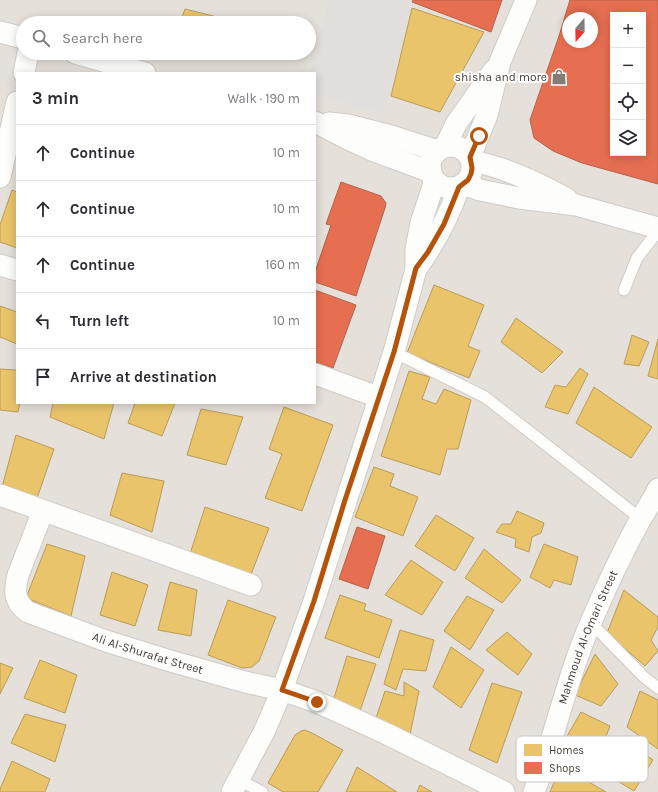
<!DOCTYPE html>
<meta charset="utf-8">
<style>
body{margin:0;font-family:Karla,sans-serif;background:#f7f7f7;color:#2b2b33}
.controls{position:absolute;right:12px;top:12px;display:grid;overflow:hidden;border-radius:0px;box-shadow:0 2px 10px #0003}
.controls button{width:36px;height:36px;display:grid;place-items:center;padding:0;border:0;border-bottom:1px solid #e1e1e2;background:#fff;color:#2b2b33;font:20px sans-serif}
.compass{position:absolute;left:562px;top:12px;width:36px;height:36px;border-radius:50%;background:#fff;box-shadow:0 2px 10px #0003;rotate:200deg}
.stop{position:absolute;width:12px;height:12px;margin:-9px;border:3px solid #b45309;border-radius:50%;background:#fff}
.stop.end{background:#b45309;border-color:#fff;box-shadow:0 1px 4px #0008}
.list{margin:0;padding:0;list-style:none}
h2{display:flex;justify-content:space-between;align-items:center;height:52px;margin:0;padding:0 16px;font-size:17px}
h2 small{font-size:13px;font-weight:400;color:#7c7c81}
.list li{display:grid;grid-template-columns:26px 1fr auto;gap:12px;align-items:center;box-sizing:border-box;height:56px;padding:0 16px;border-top:1px solid #e1e1e2}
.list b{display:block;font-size:15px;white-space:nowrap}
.list em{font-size:13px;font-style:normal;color:#7c7c81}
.icon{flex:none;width:22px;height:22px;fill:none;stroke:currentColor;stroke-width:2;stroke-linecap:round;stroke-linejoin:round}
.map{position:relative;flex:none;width:658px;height:792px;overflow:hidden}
.search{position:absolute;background:#fff;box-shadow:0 2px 10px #0003;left:16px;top:16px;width:300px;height:44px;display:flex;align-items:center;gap:10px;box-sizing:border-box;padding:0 14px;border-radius:22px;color:#7c7c81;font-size:15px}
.panel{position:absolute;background:#fff;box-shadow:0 2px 10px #0003;left:16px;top:72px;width:300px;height:332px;border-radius:0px}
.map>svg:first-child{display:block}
.residential{fill:#e5e0d9;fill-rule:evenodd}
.parking{fill:#e1dedc}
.homes{fill:#e9c46a;stroke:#b99c5b}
.shops{fill:#e76f51;stroke:#b7614a;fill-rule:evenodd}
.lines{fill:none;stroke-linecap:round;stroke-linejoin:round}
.lane-casing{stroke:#cecbc8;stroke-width:13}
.street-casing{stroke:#cecbc8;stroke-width:23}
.lane{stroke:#fdfdfc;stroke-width:11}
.street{stroke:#fdfdfc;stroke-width:21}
.route{stroke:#b45309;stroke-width:5}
.labels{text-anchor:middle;stroke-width:4;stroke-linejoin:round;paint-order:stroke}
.poi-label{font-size:12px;fill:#484038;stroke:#fff;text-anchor:end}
.street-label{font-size:12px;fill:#484038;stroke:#fff}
.key{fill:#fff;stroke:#c8c6c3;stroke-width:1}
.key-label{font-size:11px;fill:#484038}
</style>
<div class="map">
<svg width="658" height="792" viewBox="0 0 658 792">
<rect width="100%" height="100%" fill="#f1efec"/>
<path class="residential" d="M 0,0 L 658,0 L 658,792 L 0,792 ZM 613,15 L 643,15 L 643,153 L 613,153 ZM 568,18 L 592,18 L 592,42 L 568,42 ZM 23,23 L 309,23 L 309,53 L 23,53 ZM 17,73 L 315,73 L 315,403 L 17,403 Z"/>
<path class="parking" d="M 329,0 L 414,0 L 383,114 L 315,93 L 315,73 L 309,73 Z"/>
<path class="homes" d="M 412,8 L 484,32 L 440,112 L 391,96 Z
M 185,9 L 221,18 L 220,23 L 180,23 Z
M 12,190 L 17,192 L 17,248 L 0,242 L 0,225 Z
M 434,285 L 484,305 L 468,346 L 480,351 L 469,378 L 407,353 Z
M 0,306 L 17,312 L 17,344 L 0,337 Z
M 516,318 L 563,352 L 542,373 L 501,342 Z
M 632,335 L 649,342 L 639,366 L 624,364 Z
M 658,339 L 658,379 L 648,376 Z
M 580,368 L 588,374 L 568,414 L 545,407 L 555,385 L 566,387 Z
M 0,369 L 17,370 L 17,403 L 20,403 L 18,412 L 0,410 Z
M 409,371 L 430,377 L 422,399 L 436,404 L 444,389 L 471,400 L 458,449 L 447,449 L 440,475 L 381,456 Z
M 594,387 L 652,427 L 631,458 L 576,423 Z
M 53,403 L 114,403 L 104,439 L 50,417 Z
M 135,403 L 175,403 L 162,436 L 128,423 Z
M 284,407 L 333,425 L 302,511 L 265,498 L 282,454 L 269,449 Z
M 201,409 L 243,417 L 226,465 L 187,455 Z
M 16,435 L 54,449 L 35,504 L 1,491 Z
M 374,467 L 394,474 L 390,486 L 418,497 L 403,536 L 355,517 Z
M 122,473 L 164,481 L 152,532 L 110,515 Z
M 205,507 L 269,528 L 250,577 L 190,554 Z
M 517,511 L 544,523 L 541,533 L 532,537 L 529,552 L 515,547 L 516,539 L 496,532 L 502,524 L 511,524 Z
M 436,515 L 474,538 L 455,571 L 415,546 Z
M 47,544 L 85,556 L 71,616 L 26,598 Z
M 544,544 L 578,557 L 571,585 L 554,580 L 550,588 L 530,577 Z
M 484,549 L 521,580 L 502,603 L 465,578 Z
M 411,560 L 443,582 L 422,615 L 385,595 Z
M 112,572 L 148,585 L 135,626 L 100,615 Z
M 170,582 L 197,590 L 191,636 L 158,630 Z
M 624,590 L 658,617 L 658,627 L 651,640 L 658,651 L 645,666 L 607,633 Z
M 340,595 L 366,604 L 364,610 L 392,620 L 379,658 L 325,638 Z
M 467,596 L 494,610 L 470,650 L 444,631 Z
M 228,600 L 276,617 L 259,661 L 252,667 L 242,668 L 208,655 Z
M 400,630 L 434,640 L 426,671 L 403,669 L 396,690 L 384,684 Z
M 507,632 L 532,654 L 518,675 L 486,650 Z
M 451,647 L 484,670 L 461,708 L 433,687 Z
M 595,654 L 618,684 L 601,706 L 575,695 Z
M 347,656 L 376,664 L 360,711 L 334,698 Z
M 40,660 L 77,675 L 65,713 L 24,698 Z
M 0,663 L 13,668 L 0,694 Z
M 404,682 L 419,691 L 410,735 L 376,718 L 385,691 L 404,696 Z
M 492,683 L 522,692 L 497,763 L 469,750 Z
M 640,691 L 658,700 L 658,749 L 627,727 Z
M 581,712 L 610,726 L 594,768 L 559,750 Z
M 25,714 L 66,725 L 55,762 L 11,743 Z
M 305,730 L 312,733 L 343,750 L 318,792 L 283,792 L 268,783 L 295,735 L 301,731 Z
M 628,742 L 653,760 L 634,791 L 608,775 Z
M 12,761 L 50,779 L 45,792 L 0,792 L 0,789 Z
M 561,766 L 606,792 L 550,792 Z
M 357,767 L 397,792 L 346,792 Z
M 420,785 L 432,792 L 417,792 Z"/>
<path class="shops" d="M 413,0 L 502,0 L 491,32 L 412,2 Z
M 570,0 L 658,0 L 658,184 L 582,163 L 553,151 L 534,138 L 530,120 L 559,36 ZM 613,15 L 643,15 L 643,153 L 613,153 ZM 568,18 L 592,18 L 592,42 L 568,42 Z
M 341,182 L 381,196 L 386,203 L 385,208 L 356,296 L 315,282 L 315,272 L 331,225 L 326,224 Z
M 315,290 L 356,305 L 333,368 L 315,362 Z
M 357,527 L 385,536 L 368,589 L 339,579 Z"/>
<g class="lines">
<g class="lane-casing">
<path id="lane" d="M 624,290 L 637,258 L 658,231
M 394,352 L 485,397 L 641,519
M 591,623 L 644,677 L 658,688
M 239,780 L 262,792"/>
</g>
<g class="street-casing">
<g id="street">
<path d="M 0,32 L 23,38"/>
<path d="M 75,53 L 145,73"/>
<path d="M 24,73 L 28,53"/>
<path d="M 315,122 L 348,139 L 374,151 L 431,172"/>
<path d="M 329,123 L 348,125 L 391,136 L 438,151"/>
<circle cx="451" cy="167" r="21"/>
<path d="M 445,147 L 456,124 L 494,70"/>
<path d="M 470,157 L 487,115 L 500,62 L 526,0"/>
<path d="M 472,161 C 505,167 538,183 567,199"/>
<path d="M 0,177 L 17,102"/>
<path d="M 463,184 L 480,190 L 519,198 L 576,205 L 658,228"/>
<path d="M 0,265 L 17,270"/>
<path d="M 416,269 C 435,243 449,216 459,187"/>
<path d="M 315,374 L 378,397"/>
<path d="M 0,495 L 251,585"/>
<path id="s1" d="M 43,511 L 18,575 C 14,591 14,602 28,612 L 106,641 L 167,660 L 245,682 L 282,690 L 317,702 L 387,734 L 504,792"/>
<path d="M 232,792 L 265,730 L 282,690 L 314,601 L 394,352 L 416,269 L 416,249 L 421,223 L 435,180"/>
<path id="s2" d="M 534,792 C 555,736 567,677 591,622 C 606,587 622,553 640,520 C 646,510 653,500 658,489"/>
</g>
</g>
<use href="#lane" class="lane"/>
<use href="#street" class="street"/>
</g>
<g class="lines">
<path class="route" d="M 317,702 L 282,690 L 314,601 L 345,500 L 394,352 L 416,268 L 428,252 L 444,224 L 459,187 L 468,180 L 471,174 L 472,168 L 470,157 L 479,136"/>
</g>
<defs>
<g id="shop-bare" transform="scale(1.2)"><path d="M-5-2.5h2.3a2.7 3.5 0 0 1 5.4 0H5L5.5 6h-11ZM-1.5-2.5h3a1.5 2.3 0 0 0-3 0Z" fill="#837d77" stroke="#fff" stroke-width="2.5" paint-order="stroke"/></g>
</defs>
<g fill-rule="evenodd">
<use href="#shop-bare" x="559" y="77"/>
</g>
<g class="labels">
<g class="poi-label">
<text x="547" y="81">shisha and more</text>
</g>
<g class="street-label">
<text dy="4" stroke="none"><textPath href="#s2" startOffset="164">Mahmoud Al-Omari Street</textPath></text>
<text dy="4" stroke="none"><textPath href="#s1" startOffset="237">Ali Al-Shurafat Street</textPath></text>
</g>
</g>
<rect x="516" y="736" width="132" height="46" rx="6" class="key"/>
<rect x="524" y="744" width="18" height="12" fill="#e9c46a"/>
<rect x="524" y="762" width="18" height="12" fill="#e76f51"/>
<g class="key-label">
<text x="549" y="754">Homes</text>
<text x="549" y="772">Shops</text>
</g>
</svg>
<div class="controls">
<button>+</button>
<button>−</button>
<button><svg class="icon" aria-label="locate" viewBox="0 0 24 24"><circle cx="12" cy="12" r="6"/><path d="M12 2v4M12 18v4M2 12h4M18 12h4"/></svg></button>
<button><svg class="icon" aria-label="layers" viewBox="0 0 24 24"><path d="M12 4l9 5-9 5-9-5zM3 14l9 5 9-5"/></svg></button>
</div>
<svg class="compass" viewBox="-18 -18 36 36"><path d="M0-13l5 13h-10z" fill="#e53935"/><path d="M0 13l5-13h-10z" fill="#7c7c81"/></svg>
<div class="stop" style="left:479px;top:136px"></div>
<div class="stop end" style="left:317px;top:702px"></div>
<div class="search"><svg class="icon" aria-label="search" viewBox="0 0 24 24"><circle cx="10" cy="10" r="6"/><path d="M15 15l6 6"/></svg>Search here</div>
<section class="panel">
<h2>3 min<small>Walk · 190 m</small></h2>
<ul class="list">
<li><svg class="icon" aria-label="ahead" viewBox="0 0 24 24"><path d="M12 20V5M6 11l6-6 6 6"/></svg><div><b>Continue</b></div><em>10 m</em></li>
<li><svg class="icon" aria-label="ahead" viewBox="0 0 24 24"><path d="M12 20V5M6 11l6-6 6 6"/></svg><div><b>Continue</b></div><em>10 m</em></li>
<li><svg class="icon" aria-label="ahead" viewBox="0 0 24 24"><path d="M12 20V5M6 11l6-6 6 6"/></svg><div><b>Continue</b></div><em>160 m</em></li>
<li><svg class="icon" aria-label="left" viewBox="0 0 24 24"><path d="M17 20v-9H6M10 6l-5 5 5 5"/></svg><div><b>Turn left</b></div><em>10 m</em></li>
<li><svg class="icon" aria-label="arrive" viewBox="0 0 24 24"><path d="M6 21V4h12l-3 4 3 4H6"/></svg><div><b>Arrive at destination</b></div></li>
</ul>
</section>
</div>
